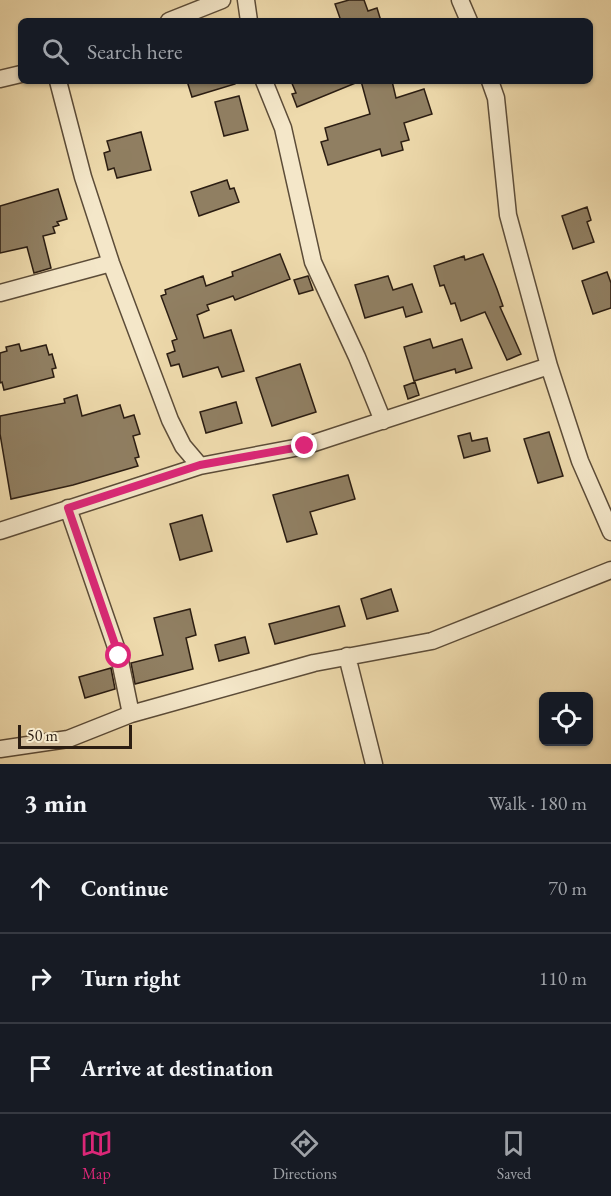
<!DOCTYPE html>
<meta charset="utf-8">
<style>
body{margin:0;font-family:"EB Garamond",serif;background:#242831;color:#f1f3f6}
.controls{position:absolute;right:18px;bottom:18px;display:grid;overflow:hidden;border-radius:9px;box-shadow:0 2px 4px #0004}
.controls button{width:54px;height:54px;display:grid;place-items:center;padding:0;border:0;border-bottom:2px solid #363941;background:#171b24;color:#f1f3f6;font:30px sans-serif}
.scale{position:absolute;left:18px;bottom:15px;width:114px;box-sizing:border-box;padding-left:6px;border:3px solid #2b1d12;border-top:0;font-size:16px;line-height:21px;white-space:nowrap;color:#2b1d12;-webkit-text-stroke:4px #f4e7c9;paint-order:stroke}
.stop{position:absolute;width:18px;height:18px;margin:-14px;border:4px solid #db2777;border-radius:50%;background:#fff}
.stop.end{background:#db2777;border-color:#fff;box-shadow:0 2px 6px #0008}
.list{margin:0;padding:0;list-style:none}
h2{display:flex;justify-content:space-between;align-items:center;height:78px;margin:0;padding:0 24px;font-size:26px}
h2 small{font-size:20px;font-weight:400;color:#9ea1a6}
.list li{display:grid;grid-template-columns:39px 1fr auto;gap:18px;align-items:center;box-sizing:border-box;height:90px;padding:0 24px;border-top:2px solid #363941}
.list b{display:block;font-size:22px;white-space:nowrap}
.list em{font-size:20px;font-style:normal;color:#9ea1a6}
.icon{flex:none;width:33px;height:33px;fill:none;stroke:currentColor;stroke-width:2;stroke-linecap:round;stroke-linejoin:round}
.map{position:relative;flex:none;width:611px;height:764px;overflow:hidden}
.search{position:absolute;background:#171b24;box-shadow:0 2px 4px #0004;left:18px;right:18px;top:18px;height:66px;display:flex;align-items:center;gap:15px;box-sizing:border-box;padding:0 21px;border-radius:9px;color:#9ea1a6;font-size:22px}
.sheet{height:348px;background:#171b24}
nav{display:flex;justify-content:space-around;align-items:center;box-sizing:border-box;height:84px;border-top:2px solid #363941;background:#171b24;font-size:16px;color:#9ea1a6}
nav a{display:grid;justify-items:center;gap:3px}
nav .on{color:#db2777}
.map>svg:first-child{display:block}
.building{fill:#907f62;stroke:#2b1d12;stroke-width:1.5}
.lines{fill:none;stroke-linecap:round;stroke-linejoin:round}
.street-casing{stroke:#5c4c38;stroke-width:19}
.street{stroke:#f4e7c9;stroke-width:16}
.route{stroke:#db2777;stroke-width:8}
</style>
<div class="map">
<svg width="611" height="764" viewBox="0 0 611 764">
<rect width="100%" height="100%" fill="#eedaac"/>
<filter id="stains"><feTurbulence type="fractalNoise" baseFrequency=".00333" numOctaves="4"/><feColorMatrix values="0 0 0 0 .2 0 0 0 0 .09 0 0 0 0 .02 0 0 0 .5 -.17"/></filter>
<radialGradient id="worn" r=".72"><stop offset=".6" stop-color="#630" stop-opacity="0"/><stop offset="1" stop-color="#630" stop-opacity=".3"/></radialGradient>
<path class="building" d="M 349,0 L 364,0 L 368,11 L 377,8 L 381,21 L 341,21 L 335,4 Z
M 187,81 L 235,81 L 235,84 L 192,97 Z
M 291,81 L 358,81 L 358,82 L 297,107 L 292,94 L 296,93 Z
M 361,81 L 392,81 L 396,98 L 424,89 L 432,114 L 404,123 L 409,140 L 401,142 L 403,150 L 382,156 L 380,149 L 328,165 L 321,142 L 328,140 L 325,128 L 370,114 Z
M 239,96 L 248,130 L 224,136 L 215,102 Z
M 141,132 L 151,170 L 117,178 L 114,168 L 108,170 L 104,153 L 110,151 L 107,141 Z
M 227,180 L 230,189 L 234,188 L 239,202 L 199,216 L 191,192 Z
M 58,189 L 67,219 L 57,222 L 59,225 L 53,227 L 55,233 L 43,236 L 51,268 L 34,273 L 27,247 L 0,253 L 0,206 Z
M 587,207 L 591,220 L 587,222 L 594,242 L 573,249 L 562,216 Z
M 280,254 L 290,279 L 235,300 L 233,296 L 207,305 L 209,310 L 197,315 L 204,338 L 231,330 L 244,371 L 222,377 L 218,367 L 183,377 L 179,364 L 171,366 L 167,354 L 175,351 L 172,341 L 177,339 L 161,296 L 166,294 L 165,290 L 203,276 L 206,286 L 233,276 L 232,272 Z
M 483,254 L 497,289 L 503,306 L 500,307 L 521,354 L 507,360 L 485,312 L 461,321 L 455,303 L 451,304 L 444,285 L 440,286 L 434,266 L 464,256 L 465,260 Z
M 607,272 L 611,283 L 611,308 L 593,314 L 582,281 Z
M 308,276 L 313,290 L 299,294 L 294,280 Z
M 388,276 L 393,290 L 412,284 L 422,312 L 406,317 L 403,307 L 365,318 L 355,285 Z
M 430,339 L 433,348 L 462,339 L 472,368 L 456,373 L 455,369 L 414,381 L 404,347 Z
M 19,344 L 21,351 L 46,345 L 49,355 L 52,354 L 56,368 L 52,369 L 54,377 L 4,390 L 2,382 L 0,383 L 0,353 L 7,351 L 6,347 Z
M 300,364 L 316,412 L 272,426 L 256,378 Z
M 415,382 L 419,395 L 408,399 L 404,386 Z
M 77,395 L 82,416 L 120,405 L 124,418 L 134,415 L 140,434 L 133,436 L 139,457 L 135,458 L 138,466 L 73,485 L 11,499 L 0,434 L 0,416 L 65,403 L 64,399 Z
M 236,402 L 242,423 L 206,433 L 200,412 Z
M 549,432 L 563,476 L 538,483 L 524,439 Z
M 470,433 L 472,441 L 487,438 L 490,451 L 464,458 L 458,436 Z
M 348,475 L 355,499 L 310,512 L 317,534 L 287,542 L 273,495 Z
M 202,515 L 212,551 L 180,560 L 170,524 Z
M 391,589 L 398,611 L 367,619 L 361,599 Z
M 339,606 L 345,626 L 275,644 L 269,624 Z
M 190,609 L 196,635 L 186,638 L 193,669 L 135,684 L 131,663 L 163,655 L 154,618 Z
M 245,637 L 249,653 L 219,661 L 215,645 Z
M 111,668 L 115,689 L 85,698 L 79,677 Z"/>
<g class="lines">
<g class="street-casing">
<path id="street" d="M 246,0 L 249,21
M 460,0 L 469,21
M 169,21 L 222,0
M 0,79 L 21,74
M 58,81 L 83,177 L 111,263 L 170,420 L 183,446 L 200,466
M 264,81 L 283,128 L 313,262 L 357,357 L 383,421
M 490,81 L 496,98 L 508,215 L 549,366 L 580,461 L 611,532
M 0,293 L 111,263
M 68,508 L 119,656 L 131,714
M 0,531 L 200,466 L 305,446 L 549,366
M 347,656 L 374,764
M 0,749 L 68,739 L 131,714 L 314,663 L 432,641 L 611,570"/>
</g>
<use href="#street" class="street"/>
</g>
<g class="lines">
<path class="route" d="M 119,656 L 68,508 L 200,465 L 305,446"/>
</g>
<rect width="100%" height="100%" filter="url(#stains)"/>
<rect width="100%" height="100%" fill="url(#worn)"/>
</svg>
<div class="controls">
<button><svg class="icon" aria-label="locate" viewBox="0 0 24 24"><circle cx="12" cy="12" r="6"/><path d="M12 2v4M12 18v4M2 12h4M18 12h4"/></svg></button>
</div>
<div class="scale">50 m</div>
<div class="stop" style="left:119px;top:656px"></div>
<div class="stop end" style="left:305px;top:446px"></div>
<div class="search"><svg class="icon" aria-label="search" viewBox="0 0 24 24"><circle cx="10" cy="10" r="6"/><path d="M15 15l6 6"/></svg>Search here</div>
</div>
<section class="sheet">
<h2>3 min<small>Walk · 180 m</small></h2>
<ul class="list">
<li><svg class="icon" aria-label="ahead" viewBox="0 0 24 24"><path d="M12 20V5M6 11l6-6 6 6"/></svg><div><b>Continue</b></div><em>70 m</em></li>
<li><svg class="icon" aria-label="right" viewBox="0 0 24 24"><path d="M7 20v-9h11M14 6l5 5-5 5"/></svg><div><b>Turn right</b></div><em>110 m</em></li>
<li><svg class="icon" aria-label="arrive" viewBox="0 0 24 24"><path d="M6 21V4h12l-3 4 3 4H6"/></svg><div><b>Arrive at destination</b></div></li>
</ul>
</section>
<nav>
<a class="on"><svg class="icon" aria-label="map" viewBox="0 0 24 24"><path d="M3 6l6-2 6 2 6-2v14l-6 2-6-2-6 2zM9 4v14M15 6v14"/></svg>Map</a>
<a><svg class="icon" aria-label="directions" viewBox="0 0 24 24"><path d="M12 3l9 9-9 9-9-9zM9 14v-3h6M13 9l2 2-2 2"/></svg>Directions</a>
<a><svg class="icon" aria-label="saved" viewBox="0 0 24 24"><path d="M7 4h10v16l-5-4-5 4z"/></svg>Saved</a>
</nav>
